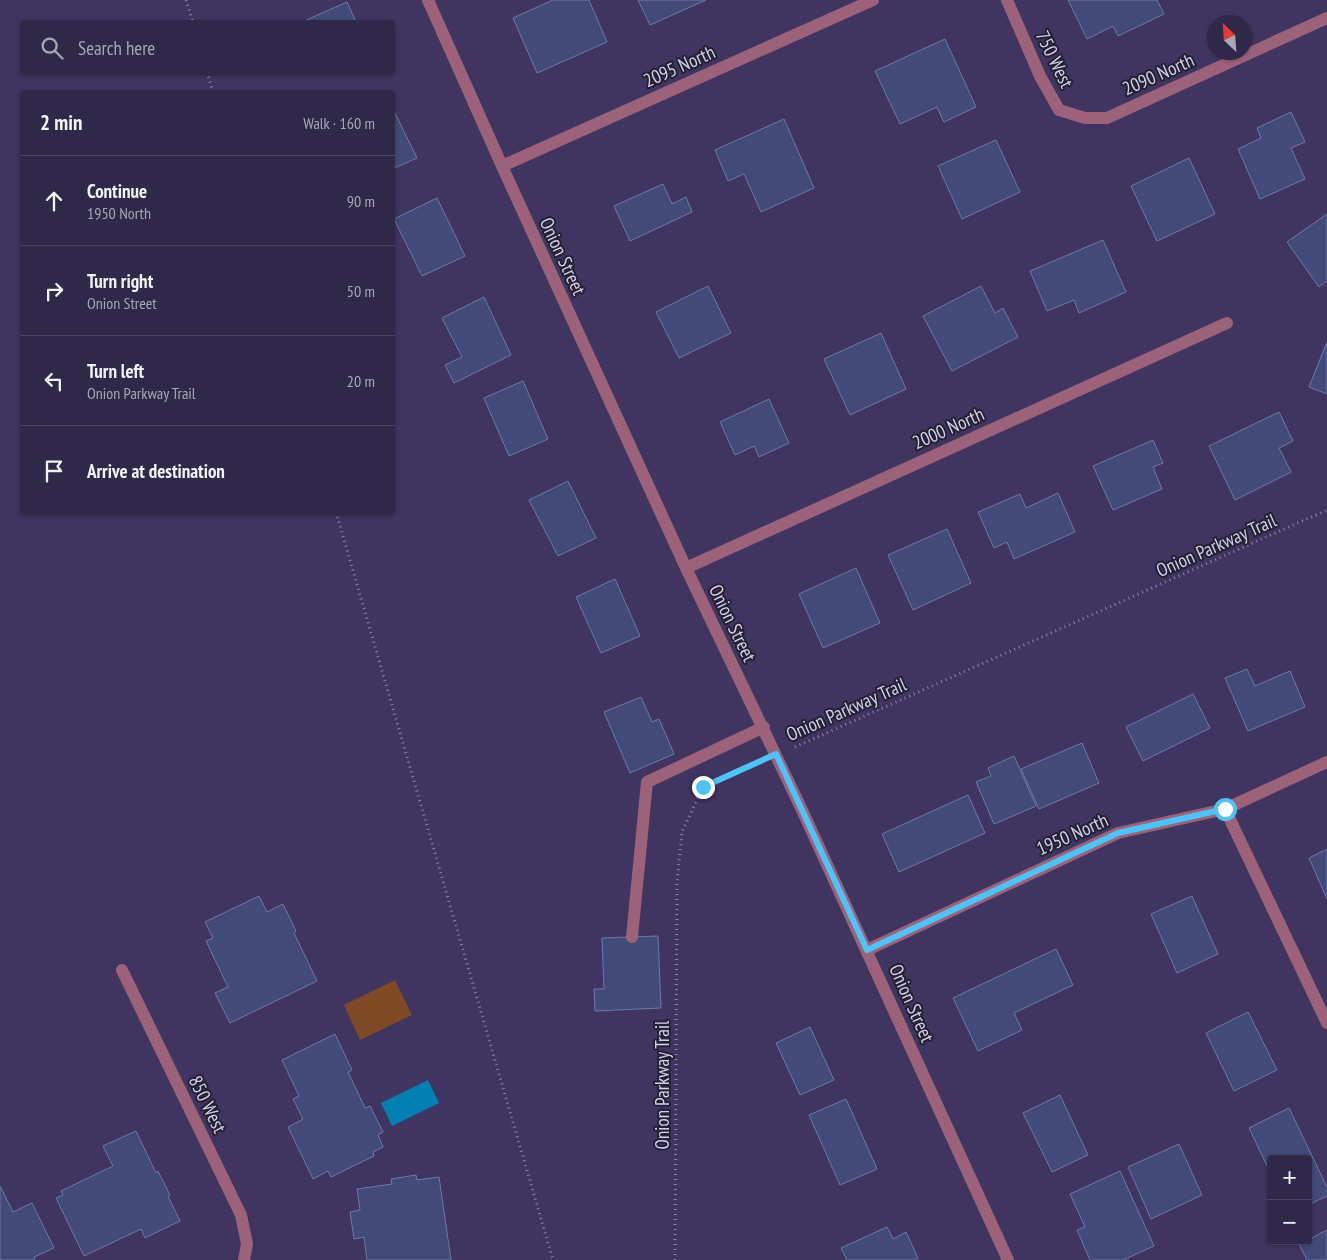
<!DOCTYPE html>
<meta charset="utf-8">
<style>
body{margin:0;font-family:"PT Sans Narrow",sans-serif;background:#38304f;color:#f1f3f6}
.controls{position:absolute;right:15px;bottom:15px;display:grid;overflow:hidden;border-radius:5px;box-shadow:0 1px 4px #0004}
.controls button{width:45px;height:45px;display:grid;place-items:center;padding:0;border:0;border-bottom:1px solid #4b4460;background:#302848;color:#f1f3f6;font:25px sans-serif}
.compass{position:absolute;left:1207px;top:15px;width:45px;height:45px;border-radius:50%;background:#302848;box-shadow:0 1px 4px #0004;rotate:335deg}
.stop{position:absolute;width:15px;height:15px;margin:-11px;border:4px solid #4fc3f7;border-radius:50%;background:#fff}
.stop.end{background:#4fc3f7;border-color:#fff;box-shadow:0 1px 5px #0008}
.list{margin:0;padding:0;list-style:none}
h2{display:flex;justify-content:space-between;align-items:center;height:65px;margin:0;padding:0 20px;font-size:21px}
h2 small{font-size:16px;font-weight:400;color:#a8a6b4}
.list li{display:grid;grid-template-columns:32px 1fr auto;gap:15px;align-items:center;box-sizing:border-box;height:90px;padding:0 20px;border-top:1px solid #4b4460}
.list b{display:block;font-size:19px;white-space:nowrap}
.list p{margin:0;font-size:16px;white-space:nowrap;color:#a8a6b4}
.list em{font-size:16px;font-style:normal;color:#a8a6b4}
.icon{flex:none;width:28px;height:28px;fill:none;stroke:currentColor;stroke-width:2;stroke-linecap:round;stroke-linejoin:round}
.map{position:relative;flex:none;width:1327px;height:1260px;overflow:hidden}
.search{position:absolute;background:#302848;box-shadow:0 1px 4px #0004;left:20px;top:20px;width:375px;height:55px;display:flex;align-items:center;gap:12px;box-sizing:border-box;padding:0 18px;border-radius:5px;color:#a8a6b4;font-size:19px}
.panel{position:absolute;background:#302848;box-shadow:0 1px 4px #0004;left:20px;top:90px;width:375px;height:425px;border-radius:5px}
.map>svg:first-child{display:block}
.green{fill:#7e4a25}
.water{fill:#0081b2}
.building{fill:#424b77;stroke:#6e79a8}
.lines{fill:none;stroke-linecap:round;stroke-linejoin:round}
.path{stroke:#8c85a7;stroke-width:3;stroke-dasharray:1 4;stroke-linecap:butt}
.minor{stroke:#9c627a;stroke-width:12}
.route{stroke:#4fc3f7;stroke-width:6}
.labels{text-anchor:middle;stroke-width:4;stroke-linejoin:round;paint-order:stroke}
.street-label{font-size:19px;fill:#d4d0ea;stroke:#252134}
</style>
<div class="map">
<svg width="1327" height="1260" viewBox="0 0 1327 1260">
<rect width="100%" height="100%" fill="#403560"/>
<path class="green" d="M 395,980 L 412,1015 L 360,1040 L 344,1005 Z"/>
<path class="water" d="M 428,1080 L 439,1103 L 392,1126 L 381,1103 Z"/>
<path class="building" d="M 553,0 L 589,0 L 607,42 L 537,73 L 513,18 Z
M 638,0 L 706,0 L 650,25 Z
M 1068,0 L 1157,0 L 1164,14 L 1118,36 L 1113,26 L 1087,39 Z
M 347,2 L 356,22 L 302,22 Z
M 945,39 L 976,107 L 944,122 L 937,107 L 900,124 L 875,71 Z
M 392,107 L 417,158 L 392,169 Z
M 1291,112 L 1305,142 L 1291,148 L 1305,179 L 1260,199 L 1238,149 L 1261,138 L 1257,128 Z
M 784,119 L 814,188 L 761,212 L 744,174 L 728,181 L 715,150 Z
M 996,140 L 1020,192 L 962,219 L 938,166 Z
M 1189,158 L 1215,214 L 1157,241 L 1131,186 Z
M 663,184 L 672,204 L 686,197 L 692,212 L 630,241 L 614,206 Z
M 437,198 L 465,256 L 422,276 L 394,219 Z
M 1327,214 L 1327,281 L 1319,287 L 1287,242 Z
M 1103,240 L 1126,292 L 1079,313 L 1074,300 L 1047,311 L 1030,271 Z
M 708,286 L 731,333 L 679,358 L 656,312 Z
M 981,286 L 995,313 L 1003,308 L 1018,337 L 952,371 L 923,316 Z
M 484,297 L 511,355 L 454,383 L 445,365 L 462,357 L 442,318 Z
M 881,333 L 906,389 L 850,415 L 824,359 Z
M 1327,342 L 1327,394 L 1309,387 Z
M 523,381 L 548,439 L 509,456 L 484,398 Z
M 769,399 L 789,443 L 759,457 L 754,446 L 735,455 L 720,422 Z
M 1279,412 L 1293,441 L 1279,448 L 1291,472 L 1235,500 L 1209,446 Z
M 1153,440 L 1163,463 L 1153,467 L 1162,489 L 1113,510 L 1093,466 Z
M 568,481 L 596,538 L 558,556 L 529,500 Z
M 1058,493 L 1075,532 L 1014,559 L 1007,542 L 994,548 L 978,512 L 1020,494 L 1026,508 Z
M 947,529 L 971,583 L 913,610 L 888,555 Z
M 856,568 L 880,623 L 823,648 L 799,594 Z
M 615,579 L 640,636 L 601,653 L 576,597 Z
M 1247,669 L 1255,686 L 1290,671 L 1305,707 L 1248,731 L 1225,678 Z
M 1193,694 L 1210,728 L 1143,761 L 1126,727 Z
M 641,697 L 652,722 L 659,719 L 674,754 L 630,773 L 604,712 Z
M 1082,743 L 1099,783 L 1039,809 L 1021,769 Z
M 1014,756 L 1036,806 L 994,824 L 976,782 L 991,776 L 988,768 Z
M 968,795 L 985,833 L 899,872 L 882,834 Z
M 1327,849 L 1327,899 L 1309,858 Z
M 259,896 L 267,912 L 283,904 L 296,931 L 294,933 L 317,981 L 230,1023 L 215,993 L 228,987 L 206,941 L 213,938 L 205,922 Z
M 1192,896 L 1218,954 L 1177,973 L 1151,914 Z
M 658,936 L 661,1008 L 595,1011 L 594,989 L 604,989 L 602,938 Z
M 1056,949 L 1073,985 L 1014,1013 L 1022,1030 L 978,1051 L 953,998 Z
M 1248,1012 L 1277,1070 L 1234,1091 L 1206,1033 Z
M 810,1027 L 834,1080 L 800,1095 L 776,1043 Z
M 335,1034 L 352,1070 L 348,1072 L 365,1108 L 370,1106 L 383,1132 L 378,1135 L 383,1147 L 373,1152 L 374,1156 L 331,1177 L 328,1171 L 313,1179 L 288,1127 L 303,1119 L 293,1099 L 299,1096 L 282,1060 Z
M 1060,1095 L 1088,1155 L 1052,1172 L 1023,1113 Z
M 846,1099 L 877,1169 L 840,1185 L 809,1115 Z
M 1289,1108 L 1327,1187 L 1327,1196 L 1308,1205 L 1308,1159 L 1271,1159 L 1271,1174 L 1249,1128 Z
M 136,1131 L 156,1173 L 158,1171 L 170,1195 L 168,1196 L 180,1221 L 145,1238 L 141,1229 L 84,1256 L 56,1198 L 63,1195 L 61,1191 L 113,1166 L 103,1146 Z
M 1179,1144 L 1202,1195 L 1151,1219 L 1128,1167 Z
M 1120,1171 L 1154,1246 L 1123,1260 L 1090,1260 L 1077,1230 L 1085,1227 L 1070,1194 Z
M 416,1175 L 417,1180 L 439,1177 L 451,1260 L 367,1260 L 364,1237 L 354,1239 L 350,1212 L 360,1210 L 357,1189 L 392,1184 L 391,1179 Z
M 0,1186 L 13,1212 L 32,1203 L 54,1248 L 34,1257 L 35,1260 L 0,1260 Z
M 887,1227 L 893,1239 L 906,1232 L 918,1258 L 913,1260 L 847,1260 L 841,1248 Z
M 1327,1230 L 1327,1260 L 1307,1260 L 1299,1244 L 1308,1241 L 1308,1240 Z"/>
<g class="lines">
<path class="path" d="M 186,0 L 193,22
M 207,72 L 213,92
M 336,512 L 553,1260
M 795,747 L 1327,510
M 675,1260 L 677,883 L 682,832 L 703,787 L 757,762"/>
<path class="minor" d="M 428,0 L 502,166 L 686,568 L 802,810 L 1008,1260
M 1007,0 L 1040,76 L 1059,110 L 1085,118 L 1107,118 L 1327,18
M 502,166 L 873,0
M 686,568 L 1227,323
M 1225,809 L 1327,1023
M 632,937 L 647,782 L 764,727
M 867,950 L 1118,833 L 1225,809 L 1327,762
M 122,970 L 241,1215 L 247,1244 L 244,1260"/>
</g>
<g class="lines">
<path class="route" d="M 703,787 L 776,754 L 867,950 L 1118,833 L 1225,809"/>
</g>
<g class="labels">
<g class="street-label">
<text transform="translate(1055 59) rotate(64)" y="7">750 West</text>
<text transform="translate(679 66) rotate(-24)" y="7">2095 North</text>
<text transform="translate(1158 74) rotate(-24)" y="7">2090 North</text>
<text transform="translate(563 256) rotate(65)" y="7">Onion Street</text>
<text transform="translate(948 428) rotate(-24)" y="7">2000 North</text>
<text transform="translate(1216 545) rotate(-24)" y="7">Onion Parkway Trail</text>
<text transform="translate(733 623) rotate(64)" y="7">Onion Street</text>
<text transform="translate(846 709) rotate(-24)" y="7">Onion Parkway Trail</text>
<text transform="translate(1072 834) rotate(-24)" y="7">1950 North</text>
<text transform="translate(912 1003) rotate(66)" y="7">Onion Street</text>
<text transform="translate(662 1085) rotate(-90)" y="7">Onion Parkway Trail</text>
<text transform="translate(208 1104) rotate(64)" y="7">850 West</text>
</g>
</g>
</svg>
<div class="controls">
<button>+</button>
<button>−</button>
</div>
<svg class="compass" viewBox="-18 -18 36 36"><path d="M0-13l5 13h-10z" fill="#e53935"/><path d="M0 13l5-13h-10z" fill="#a8a6b4"/></svg>
<div class="stop" style="left:1225px;top:809px"></div>
<div class="stop end" style="left:703px;top:787px"></div>
<div class="search"><svg class="icon" aria-label="search" viewBox="0 0 24 24"><circle cx="10" cy="10" r="6"/><path d="M15 15l6 6"/></svg>Search here</div>
<section class="panel">
<h2>2 min<small>Walk · 160 m</small></h2>
<ul class="list">
<li><svg class="icon" aria-label="ahead" viewBox="0 0 24 24"><path d="M12 20V5M6 11l6-6 6 6"/></svg><div><b>Continue</b><p>1950 North</p></div><em>90 m</em></li>
<li><svg class="icon" aria-label="right" viewBox="0 0 24 24"><path d="M7 20v-9h11M14 6l5 5-5 5"/></svg><div><b>Turn right</b><p>Onion Street</p></div><em>50 m</em></li>
<li><svg class="icon" aria-label="left" viewBox="0 0 24 24"><path d="M17 20v-9H6M10 6l-5 5 5 5"/></svg><div><b>Turn left</b><p>Onion Parkway Trail</p></div><em>20 m</em></li>
<li><svg class="icon" aria-label="arrive" viewBox="0 0 24 24"><path d="M6 21V4h12l-3 4 3 4H6"/></svg><div><b>Arrive at destination</b></div></li>
</ul>
</section>
</div>
